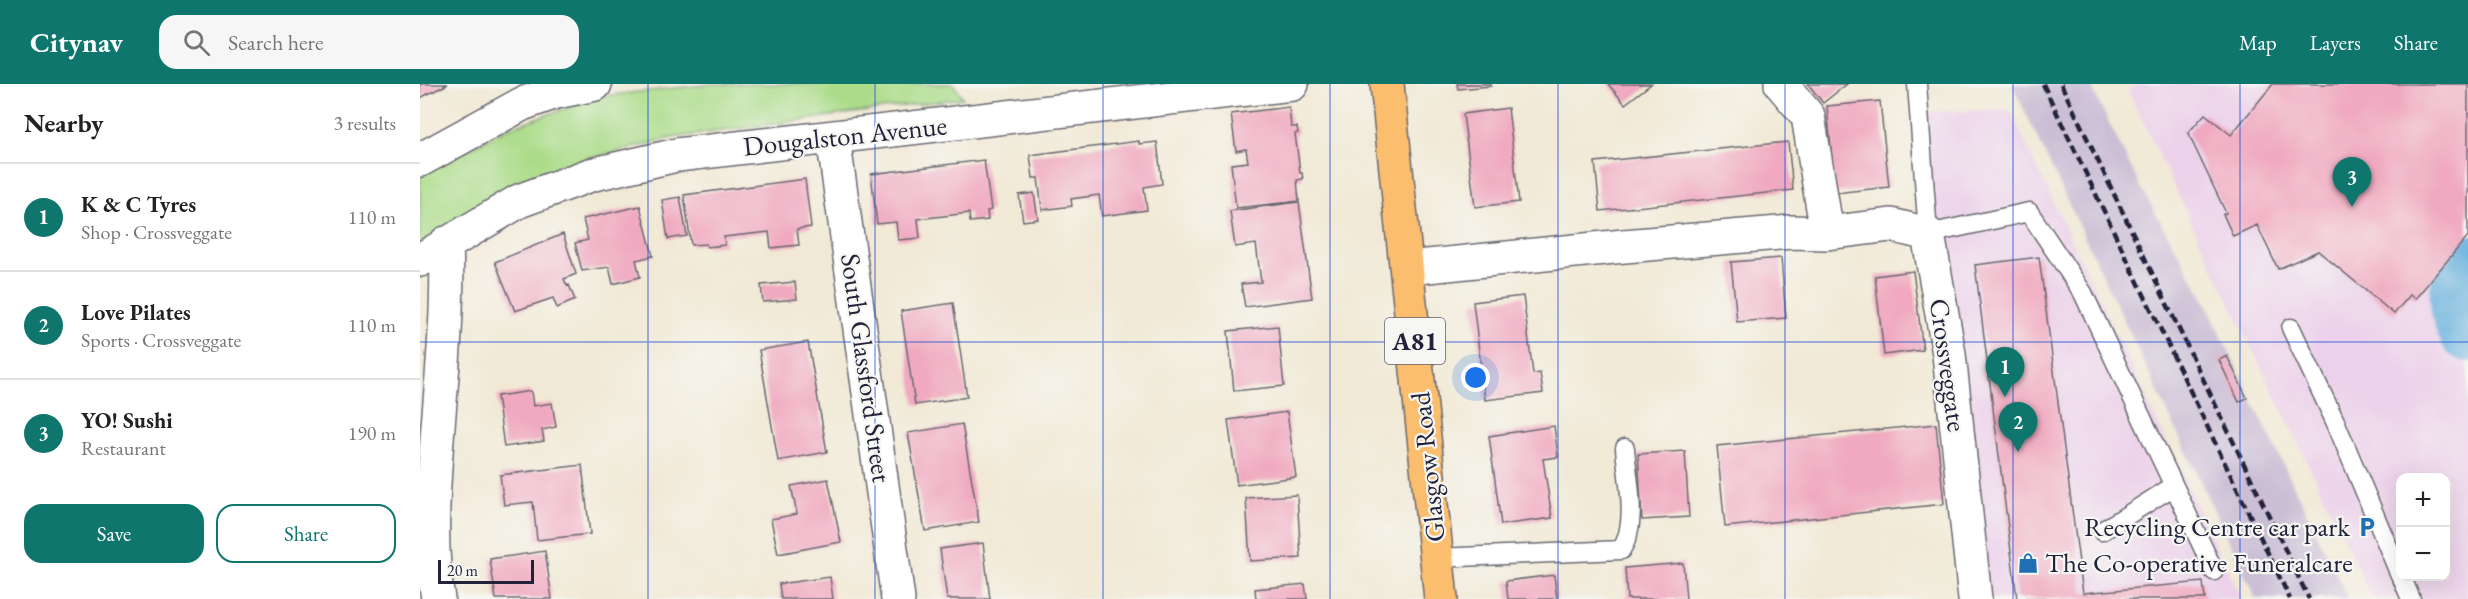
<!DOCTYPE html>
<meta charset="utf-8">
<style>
body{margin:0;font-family:"EB Garamond",serif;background:#f6f6f6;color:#222}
.controls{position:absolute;right:18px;bottom:18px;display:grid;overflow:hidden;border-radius:12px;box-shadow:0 6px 24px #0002}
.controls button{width:54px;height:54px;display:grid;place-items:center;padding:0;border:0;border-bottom:2px solid #e0e0e0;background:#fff;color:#222;font:30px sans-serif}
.scale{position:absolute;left:18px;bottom:15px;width:96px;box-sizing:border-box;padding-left:6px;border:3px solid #22223b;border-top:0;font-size:16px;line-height:21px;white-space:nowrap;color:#22223b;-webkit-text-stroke:4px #f6f6f2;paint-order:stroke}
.you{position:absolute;left:1056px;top:294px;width:21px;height:21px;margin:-15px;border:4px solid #fff;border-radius:50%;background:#1a73e8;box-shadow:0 0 0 9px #1a73e833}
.badge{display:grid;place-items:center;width:39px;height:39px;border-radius:50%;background:#0f766e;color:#fff;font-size:20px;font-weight:700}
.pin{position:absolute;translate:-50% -50px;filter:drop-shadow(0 2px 3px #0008)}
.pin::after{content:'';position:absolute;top:32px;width:21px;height:18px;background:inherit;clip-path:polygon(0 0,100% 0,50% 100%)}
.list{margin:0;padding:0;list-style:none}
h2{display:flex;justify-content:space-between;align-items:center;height:78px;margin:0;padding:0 24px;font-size:26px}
h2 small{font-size:20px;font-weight:400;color:#767676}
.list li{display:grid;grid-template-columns:39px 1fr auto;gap:18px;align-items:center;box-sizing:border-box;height:108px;padding:0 24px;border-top:2px solid #e0e0e0}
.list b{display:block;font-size:22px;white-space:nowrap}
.list p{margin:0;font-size:20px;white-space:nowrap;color:#767676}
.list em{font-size:20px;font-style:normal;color:#767676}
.actions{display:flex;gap:12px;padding:18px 24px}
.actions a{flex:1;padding:14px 0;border:2px solid #0f766e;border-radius:18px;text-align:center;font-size:21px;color:#0f766e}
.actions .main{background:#0f766e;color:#fff}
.icon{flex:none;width:33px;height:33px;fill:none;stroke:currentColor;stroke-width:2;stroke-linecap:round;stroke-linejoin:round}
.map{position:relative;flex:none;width:2048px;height:515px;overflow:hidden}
header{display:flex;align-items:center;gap:36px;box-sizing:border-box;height:84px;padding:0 30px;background:#0f766e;color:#fff}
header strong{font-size:28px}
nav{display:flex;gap:33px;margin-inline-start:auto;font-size:21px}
.search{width:420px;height:54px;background:#f6f6f6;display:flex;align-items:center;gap:15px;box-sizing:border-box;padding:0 21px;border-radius:18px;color:#767676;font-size:22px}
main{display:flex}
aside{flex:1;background:#fff}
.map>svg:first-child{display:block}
.built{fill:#ecd1ea;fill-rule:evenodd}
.railway{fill:#cbbfd5}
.green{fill:#abdc89;stroke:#667f62;stroke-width:1.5}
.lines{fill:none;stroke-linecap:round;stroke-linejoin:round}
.river{stroke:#63afdc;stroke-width:57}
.building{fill:#f0a9c0}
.service-casing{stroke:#6a6871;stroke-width:21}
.minor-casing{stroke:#6a6871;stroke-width:36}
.primary-casing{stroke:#6a6871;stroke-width:36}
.service{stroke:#fff;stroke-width:18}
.minor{stroke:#fff;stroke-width:33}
.primary{stroke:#fbbd6e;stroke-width:33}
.rail{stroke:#22223b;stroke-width:4.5;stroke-dasharray:9 4.5;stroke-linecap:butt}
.grid{fill:none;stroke:#1d4ed8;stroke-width:1.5;stroke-opacity:0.55}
.labels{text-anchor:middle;stroke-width:4.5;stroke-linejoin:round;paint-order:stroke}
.shield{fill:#f6f6f2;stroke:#626272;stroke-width:1.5}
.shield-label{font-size:26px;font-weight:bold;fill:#22223b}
.street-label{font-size:27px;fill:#22223b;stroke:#f6f6f2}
.poi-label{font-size:27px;fill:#22223b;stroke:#f6f6f2;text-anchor:end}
</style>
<header>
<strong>Citynav</strong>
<div class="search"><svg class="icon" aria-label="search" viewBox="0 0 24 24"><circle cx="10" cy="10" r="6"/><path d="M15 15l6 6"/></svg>Search here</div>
<nav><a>Map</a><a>Layers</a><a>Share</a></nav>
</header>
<main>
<aside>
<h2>Nearby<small>3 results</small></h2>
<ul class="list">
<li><span class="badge">1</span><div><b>K &amp; C Tyres</b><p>Shop · Crossveggate</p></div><em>110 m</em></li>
<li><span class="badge">2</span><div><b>Love Pilates</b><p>Sports · Crossveggate</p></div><em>110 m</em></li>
<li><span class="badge">3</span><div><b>YO! Sushi</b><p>Restaurant</p></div><em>190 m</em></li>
</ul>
<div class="actions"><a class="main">Save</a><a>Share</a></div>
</aside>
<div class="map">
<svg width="2048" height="515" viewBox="0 0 2048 515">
<rect width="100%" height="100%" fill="#f6f6f2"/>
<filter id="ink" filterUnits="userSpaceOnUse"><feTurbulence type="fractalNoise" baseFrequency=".0167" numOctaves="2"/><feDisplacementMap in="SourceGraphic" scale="12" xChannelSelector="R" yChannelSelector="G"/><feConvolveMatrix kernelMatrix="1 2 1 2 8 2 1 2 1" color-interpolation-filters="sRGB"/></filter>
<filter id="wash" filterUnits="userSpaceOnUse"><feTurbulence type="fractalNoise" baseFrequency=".008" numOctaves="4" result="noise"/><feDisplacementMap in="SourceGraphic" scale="24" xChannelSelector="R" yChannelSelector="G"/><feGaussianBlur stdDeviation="1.35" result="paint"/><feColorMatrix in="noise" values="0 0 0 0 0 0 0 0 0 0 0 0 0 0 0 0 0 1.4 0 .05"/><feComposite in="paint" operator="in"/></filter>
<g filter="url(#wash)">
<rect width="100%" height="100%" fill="#f1e9d5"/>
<path class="built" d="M 1716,0 L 2048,0 L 2048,515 L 1953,515 L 1708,7 ZM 1980,394 L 2026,394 L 2026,492 L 1980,492 Z
M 1590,26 L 1821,515 L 1571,515 L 1500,28 Z"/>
<path class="railway" d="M 1592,0 L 1670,0 L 1719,100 L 1781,209 L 1928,515 L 1836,515 Z"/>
<path class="green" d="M 294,0 L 533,0 L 543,14 L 251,54 L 165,76 L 93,101 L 0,160 L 0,92 L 85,45 L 182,12 Z"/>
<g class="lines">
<path class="river" d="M 2048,180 C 2034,201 2036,228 2048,249"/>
</g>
<g id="blocks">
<path class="building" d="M 0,0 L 28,0 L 0,14 Z
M 1037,0 L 1071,0 L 1071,2 L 1038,5 Z
M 1188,0 L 1231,0 L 1205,20 Z
M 1388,0 L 1427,0 L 1403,19 Z
M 1853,0 L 2048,0 L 2048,152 L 1995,215 L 1990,211 L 1974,230 L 1898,167 L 1858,185 L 1837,141 L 1813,152 L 1803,130 L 1806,129 L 1768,49 L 1785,30 L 1811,51 Z
M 1460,17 L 1469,103 L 1415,109 L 1407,22 Z
M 869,23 L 871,43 L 877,43 L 878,49 L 875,50 L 878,72 L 880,89 L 882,89 L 883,95 L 877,96 L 879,117 L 816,124 L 811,80 L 828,78 L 826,65 L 816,67 L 811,30 Z
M 1088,24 L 1099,118 L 1055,123 L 1043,30 Z
M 719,57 L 719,60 L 737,58 L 742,100 L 724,103 L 727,126 L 682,132 L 679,111 L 651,115 L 652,122 L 622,126 L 618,94 L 613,94 L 610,71 Z
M 1368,58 L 1373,106 L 1180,127 L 1175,78 Z
M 564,76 L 571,126 L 567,127 L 568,136 L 550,138 L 549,129 L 498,135 L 500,154 L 478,156 L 476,138 L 457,140 L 451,90 Z
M 385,95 L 391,143 L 377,145 L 379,161 L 351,164 L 349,148 L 304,153 L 305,161 L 287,163 L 286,160 L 271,161 L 264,111 Z
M 614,109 L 618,135 L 603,137 L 599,111 Z
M 260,113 L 267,152 L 248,155 L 242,116 Z
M 879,118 L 892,214 L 825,223 L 821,200 L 841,198 L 836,160 L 815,163 L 810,127 Z
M 220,122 L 233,172 L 216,176 L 220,193 L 193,200 L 189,183 L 162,187 L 155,159 L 168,156 L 163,135 Z
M 143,150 L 156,190 L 144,195 L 147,202 L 149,201 L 155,216 L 137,224 L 133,214 L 95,227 L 75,178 Z
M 1619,173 L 1663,509 L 1783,498 L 1785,515 L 1597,515 L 1555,181 Z
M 1361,174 L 1366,234 L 1317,238 L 1311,178 Z
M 1493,187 L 1503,266 L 1464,271 L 1455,192 Z
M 375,198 L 377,215 L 343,218 L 341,201 Z
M 1103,212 L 1113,290 L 1120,289 L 1123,309 L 1065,316 L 1053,218 Z
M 533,219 L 547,313 L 495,321 L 481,227 Z
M 858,242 L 864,302 L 814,307 L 808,247 Z
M 388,258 L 407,368 L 358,377 L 339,266 Z
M 1807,272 L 1827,314 L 1819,318 L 1799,276 Z
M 111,307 L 113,322 L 132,319 L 136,343 L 122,346 L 124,357 L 84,363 L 77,312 Z
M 867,328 L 876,393 L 817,401 L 808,336 Z
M 542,340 L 559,438 L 505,447 L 488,349 Z
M 1516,340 L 1524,420 L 1305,443 L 1297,362 Z
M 1134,342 L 1138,373 L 1123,375 L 1132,434 L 1081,441 L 1069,352 Z
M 1265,367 L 1269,433 L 1222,436 L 1218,370 Z
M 162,381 L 170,450 L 117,456 L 113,418 L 84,421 L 80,391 Z
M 408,395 L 421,458 L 358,470 L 351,435 L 377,430 L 371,402 Z
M 877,411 L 881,474 L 830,477 L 826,414 Z
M 563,459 L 570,515 L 527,515 L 520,465 Z
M 125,467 L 132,515 L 76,515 L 70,475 Z
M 1263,479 L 1266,515 L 1207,515 L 1205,484 Z
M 1134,491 L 1137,515 L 1088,515 L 1086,497 Z
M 410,493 L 413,515 L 361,515 L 359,500 Z
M 885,500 L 887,515 L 836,515 L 835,505 Z"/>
</g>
</g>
<g filter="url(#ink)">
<use href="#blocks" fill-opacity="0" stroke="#6a6871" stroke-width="1.5"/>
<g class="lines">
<g class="service-casing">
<path id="service" d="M 1497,0 L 1508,150 L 1609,128 L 1663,209 L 1794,487
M 1871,244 L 1915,337 L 1980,491
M 1682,447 L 1754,402
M 1017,474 L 1201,466 C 1219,439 1207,395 1205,364
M 1981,492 L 1991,515"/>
</g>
<g class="minor-casing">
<path id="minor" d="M 1361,0 L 1388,32 L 1407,149
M 413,53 L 478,515
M 0,76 L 102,20 L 136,8 L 175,0
M 0,176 L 99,117 L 170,91 L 257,71 L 872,0
M 988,184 L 1204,162 L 1371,148 L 1407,149 L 1471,141 L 1508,150 L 1529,270 L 1555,515
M 18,515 C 9,462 13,409 17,355 C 22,290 29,224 26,159"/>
</g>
<g class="primary-casing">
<path id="primary" d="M 967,0 L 1021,515"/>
</g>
<use href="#service" class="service"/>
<use href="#minor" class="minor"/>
<use href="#primary" class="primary"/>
<path class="rail" d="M 1623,0 L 1870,515
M 1641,0 L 1889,515"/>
</g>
</g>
<path class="grid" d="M 228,0 L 228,515M 455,0 L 455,515M 683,0 L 683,515M 910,0 L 910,515M 1138,0 L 1138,515M 1365,0 L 1365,515M 1593,0 L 1593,515M 1820,0 L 1820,515M 0,258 L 2048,258"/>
<defs>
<g id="parking-bare" transform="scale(1.62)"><path d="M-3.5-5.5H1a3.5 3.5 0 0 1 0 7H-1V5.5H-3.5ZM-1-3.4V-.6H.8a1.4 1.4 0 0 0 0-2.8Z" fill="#1f6fb2" stroke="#f6f6f2" stroke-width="2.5" paint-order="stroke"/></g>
<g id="shop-bare" transform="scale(1.62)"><path d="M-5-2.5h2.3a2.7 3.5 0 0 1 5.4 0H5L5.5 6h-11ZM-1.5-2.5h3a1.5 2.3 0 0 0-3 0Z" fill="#1f6fb2" stroke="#f6f6f2" stroke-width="2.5" paint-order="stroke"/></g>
</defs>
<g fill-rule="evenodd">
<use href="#parking-bare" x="1947" y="443"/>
<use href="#shop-bare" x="1608" y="479"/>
</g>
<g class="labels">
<rect class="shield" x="965" y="234" width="60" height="46" rx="4.5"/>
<g class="shield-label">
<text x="995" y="266">A81</text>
</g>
<g class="street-label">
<text transform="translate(425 52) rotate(-6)" y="9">Dougalston Avenue</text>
<text transform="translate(1528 281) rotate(82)" y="9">Crossveggate</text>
<text transform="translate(446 284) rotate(82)" y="9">South Glassford Street</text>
<text transform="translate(1008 383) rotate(-96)" y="9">Glasgow Road</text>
</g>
<g class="poi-label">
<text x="1930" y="452">Recycling Centre car park</text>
<text x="1625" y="488" text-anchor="start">The Co-operative Funeralcare</text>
</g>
</g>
</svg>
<div class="controls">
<button>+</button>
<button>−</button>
</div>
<div class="scale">20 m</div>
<div class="you"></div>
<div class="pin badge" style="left:1585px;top:313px">1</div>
<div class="pin badge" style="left:1598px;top:368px">2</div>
<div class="pin badge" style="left:1932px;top:123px">3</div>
</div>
</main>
